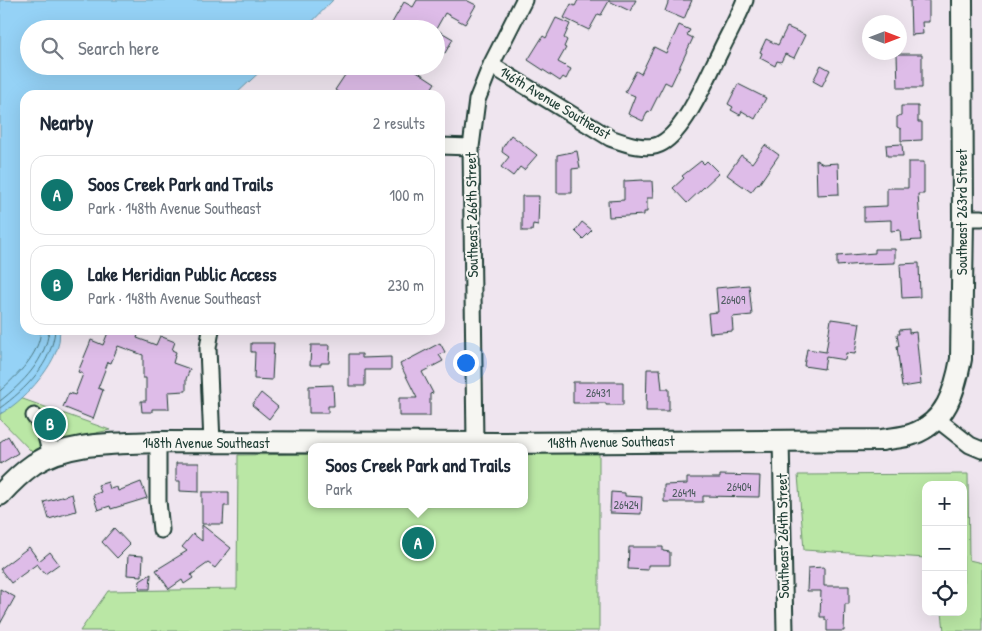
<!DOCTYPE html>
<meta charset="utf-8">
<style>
body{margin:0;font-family:"Patrick Hand",sans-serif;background:#f2f2f3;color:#1f2937}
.controls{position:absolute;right:15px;bottom:15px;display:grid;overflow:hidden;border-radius:10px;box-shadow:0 5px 20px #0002}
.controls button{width:45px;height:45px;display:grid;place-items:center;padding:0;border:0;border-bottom:1px solid #e0e1e3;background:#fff;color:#1f2937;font:25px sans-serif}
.compass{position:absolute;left:862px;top:15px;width:45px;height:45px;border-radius:50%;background:#fff;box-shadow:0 5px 20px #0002;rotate:90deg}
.you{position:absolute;left:465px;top:362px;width:18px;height:18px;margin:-12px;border:4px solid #fff;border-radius:50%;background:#1a73e8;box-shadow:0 0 0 8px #1a73e833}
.badge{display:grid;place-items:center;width:32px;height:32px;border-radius:50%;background:#0f766e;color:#fff;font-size:16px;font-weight:700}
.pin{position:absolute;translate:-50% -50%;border:2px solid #fff;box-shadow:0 1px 5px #0006}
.popup{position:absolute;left:308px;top:443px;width:220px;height:65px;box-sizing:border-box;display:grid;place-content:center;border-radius:10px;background:#fff;filter:drop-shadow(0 1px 4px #0005);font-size:16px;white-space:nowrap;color:#747a83}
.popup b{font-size:19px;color:#1f2937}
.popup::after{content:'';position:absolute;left:50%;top:100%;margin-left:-10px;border:10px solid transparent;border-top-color:#fff}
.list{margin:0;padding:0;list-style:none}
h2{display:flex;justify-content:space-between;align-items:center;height:65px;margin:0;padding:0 20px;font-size:21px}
h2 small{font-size:16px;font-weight:400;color:#747a83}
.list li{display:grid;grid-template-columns:32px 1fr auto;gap:15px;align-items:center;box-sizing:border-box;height:80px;margin:0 10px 10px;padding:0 10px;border:1px solid #e0e1e3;border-radius:15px}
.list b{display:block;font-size:19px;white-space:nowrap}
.list p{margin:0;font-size:16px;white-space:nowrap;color:#747a83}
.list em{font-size:16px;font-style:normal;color:#747a83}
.icon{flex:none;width:28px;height:28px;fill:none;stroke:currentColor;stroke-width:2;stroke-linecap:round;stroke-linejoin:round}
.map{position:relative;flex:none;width:982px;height:631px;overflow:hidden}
.search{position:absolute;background:#fff;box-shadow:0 5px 20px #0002;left:20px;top:20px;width:425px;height:55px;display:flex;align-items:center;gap:12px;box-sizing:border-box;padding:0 18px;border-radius:28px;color:#747a83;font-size:19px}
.panel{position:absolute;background:#fff;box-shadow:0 5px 20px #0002;left:20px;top:90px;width:425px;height:245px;border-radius:15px}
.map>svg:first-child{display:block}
.green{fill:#bae7a5;stroke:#6c926c}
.water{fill:#95d2f6;stroke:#6696a8}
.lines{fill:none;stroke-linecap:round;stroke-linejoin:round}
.shore{stroke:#4e7982;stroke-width:1}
.building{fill:#debce8;stroke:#1f3d34}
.street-casing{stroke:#1f3d34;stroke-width:19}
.secondary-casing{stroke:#1f3d34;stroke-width:24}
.street{stroke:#f6f6f2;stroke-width:15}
.secondary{stroke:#f6f6f2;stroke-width:20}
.labels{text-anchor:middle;stroke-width:4;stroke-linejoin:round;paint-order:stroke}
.number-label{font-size:12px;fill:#4f5d61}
.street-label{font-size:15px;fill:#1f3d34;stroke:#f6f6f2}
</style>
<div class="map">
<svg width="982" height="631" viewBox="0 0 982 631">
<rect width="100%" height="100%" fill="#efe5ef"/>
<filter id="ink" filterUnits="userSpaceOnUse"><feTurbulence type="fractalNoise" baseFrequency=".02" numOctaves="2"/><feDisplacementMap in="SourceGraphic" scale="10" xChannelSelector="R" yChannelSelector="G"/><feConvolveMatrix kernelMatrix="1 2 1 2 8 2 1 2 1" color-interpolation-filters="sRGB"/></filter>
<g filter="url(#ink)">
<path class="green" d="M 20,398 L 110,430 L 48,443 L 33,453 L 0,419 L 0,414 Z
M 599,451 L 599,631 L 80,631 L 108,591 L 237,589 L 238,455 L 312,454 L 312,504 L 524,504 L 524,452 Z
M 968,474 L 969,560 L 982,563 L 982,631 L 944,631 L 942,612 L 963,612 L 963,485 L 926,485 L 926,558 L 804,550 L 798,475 Z"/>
<path class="water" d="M 0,0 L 333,0 L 305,29 L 29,29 L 29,66 L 266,66 L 235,95 L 25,95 L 25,330 L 60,330 C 59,335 60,341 58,346 C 52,369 22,403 0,414 Z"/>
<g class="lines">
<path class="shore" d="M 0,391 C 18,374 39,356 41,330
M 0,401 C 23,383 46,360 49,330
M 0,408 C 26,389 52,364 55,330"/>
</g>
<path class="building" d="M 417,0 L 466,0 L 476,5 L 465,24 L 445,13 L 436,29 L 401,29 L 392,23 L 404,2 L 413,7 Z
M 578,0 L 636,0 L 630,11 L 609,1 L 601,15 L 598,14 L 589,30 L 564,18 L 571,4 L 575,6 Z
M 669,0 L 692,0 L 684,19 L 665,11 Z
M 910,0 L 929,0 L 929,22 L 922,22 L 923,34 L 911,35 Z
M 556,18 L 570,24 L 564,38 L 567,40 L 564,47 L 566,48 L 558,62 L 571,69 L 566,79 L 563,77 L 560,81 L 528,60 L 543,36 L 546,38 Z
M 679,25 L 690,30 L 687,35 L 693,38 L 671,85 L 665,82 L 650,112 L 648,111 L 643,121 L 628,114 L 635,96 L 625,92 L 636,71 L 641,74 L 654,47 L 666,53 Z
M 787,27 L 805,35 L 794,58 L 785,54 L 781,62 L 777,61 L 775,66 L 760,58 L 762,53 L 760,52 L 766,39 L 778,45 Z
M 436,29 L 453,39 L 445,53 L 436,48 Z
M 897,54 L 922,54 L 922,88 L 898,88 Z
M 821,65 L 830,70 L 822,86 L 813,81 Z
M 351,66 L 409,66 L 435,83 L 427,95 L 423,95 L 417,91 L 414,95 L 342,95 L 335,90 Z
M 738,84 L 766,98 L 755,119 L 742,111 L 740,115 L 731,110 L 733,107 L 728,104 Z
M 901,106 L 918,106 L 918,122 L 922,122 L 922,140 L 901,141 L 901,129 L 897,127 L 897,117 L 901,115 Z
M 511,135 L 537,155 L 524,170 L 520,167 L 513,176 L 501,167 L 509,157 L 502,152 L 503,147 Z
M 902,144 L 903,156 L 887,156 L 886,145 Z
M 765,145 L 779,155 L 759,184 L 758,183 L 751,192 L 727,175 L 741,155 L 752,163 Z
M 577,151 L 580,168 L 572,169 L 572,193 L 557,193 L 557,155 Z
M 816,160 L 823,164 L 838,163 L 839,194 L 817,195 Z
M 701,161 L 704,164 L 707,161 L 719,173 L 687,203 L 673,188 L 684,178 L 682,176 Z
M 908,162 L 924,162 L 924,194 L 918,194 L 921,240 L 901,241 L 900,230 L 891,231 L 891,220 L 864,221 L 864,207 L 887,206 L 887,188 L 908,188 Z
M 643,180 L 643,181 L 652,181 L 653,198 L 647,198 L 647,212 L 644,212 L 644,215 L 609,217 L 608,201 L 624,200 L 624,181 Z
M 522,196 L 539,196 L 538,225 L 533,224 L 532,231 L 522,231 Z
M 582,222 L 592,230 L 583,239 L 575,231 Z
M 875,249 L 895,249 L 895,263 L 863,264 L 837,266 L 837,256 L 875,253 Z
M 919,263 L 920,297 L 902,298 L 900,264 Z
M 749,285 L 752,315 L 732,317 L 733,331 L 710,333 L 708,313 L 718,312 L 716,288 Z
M 831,319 L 860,323 L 855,354 L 846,353 L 845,360 L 826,357 L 824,369 L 804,366 L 807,349 L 826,352 Z
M 909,329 L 909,333 L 916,332 L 921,384 L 902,387 L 897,346 L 899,346 L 897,334 L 900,334 L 899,330 Z
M 109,330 L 140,330 L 137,338 L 156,345 L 160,336 L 175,342 L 172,350 L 176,352 L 173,363 L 190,369 L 186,379 L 186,391 L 168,392 L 169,409 L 152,409 L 152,412 L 142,412 L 141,401 L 146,401 L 146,378 L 143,378 L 143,355 L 118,346 L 111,363 L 108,362 L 98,388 L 103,390 L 93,419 L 63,407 L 69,393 L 75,395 L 83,374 L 78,372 L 90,343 L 91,340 L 103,345 Z
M 251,343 L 274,343 L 272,380 L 254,379 L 255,352 L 251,352 Z
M 440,343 L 445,352 L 439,355 L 443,361 L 422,372 L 433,393 L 430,394 L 430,416 L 399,416 L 399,398 L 417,398 L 400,364 Z
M 311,345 L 330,345 L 329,363 L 321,363 L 321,365 L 310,365 Z
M 349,354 L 362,354 L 362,358 L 391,357 L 391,370 L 365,370 L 365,386 L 349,386 Z
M 647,369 L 660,369 L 662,389 L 669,389 L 669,411 L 646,411 Z
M 573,382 L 623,382 L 623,405 L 606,405 L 606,403 L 573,403 Z
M 333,385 L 334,406 L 328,406 L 328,413 L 309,413 L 309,386 Z
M 261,393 L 278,407 L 269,419 L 252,405 Z
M 8,436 L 18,453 L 0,464 L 0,442 Z
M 176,463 L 199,463 L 199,492 L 180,491 L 180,481 L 176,481 Z
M 720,475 L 760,476 L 759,497 L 703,496 L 703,502 L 664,502 L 664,485 L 687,484 L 687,478 L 720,478 Z
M 108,482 L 110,489 L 117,487 L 118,491 L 141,482 L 147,498 L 111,509 L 110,506 L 98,510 L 93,495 L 101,492 L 98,485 Z
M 202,492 L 229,492 L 229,506 L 224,506 L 223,524 L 202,524 Z
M 611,492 L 625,493 L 625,496 L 642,497 L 641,514 L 610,513 Z
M 72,494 L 76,511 L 49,519 L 44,502 Z
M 202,525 L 231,548 L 215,568 L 208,563 L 191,575 L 193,578 L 184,584 L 182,580 L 169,589 L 156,570 L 187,551 L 182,547 L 193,534 L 202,541 Z
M 114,528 L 130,545 L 117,558 L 102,542 Z
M 29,547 L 39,561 L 50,552 L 59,564 L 45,574 L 37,564 L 11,583 L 0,569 Z
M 629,547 L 663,547 L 663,551 L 670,552 L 670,565 L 648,565 L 648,570 L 628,569 Z
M 128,555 L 143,556 L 142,576 L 127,575 Z
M 824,567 L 824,586 L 849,586 L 849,604 L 845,604 L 844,631 L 827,631 L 827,620 L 825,620 L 825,617 L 820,617 L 821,591 L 807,591 L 808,568 Z
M 151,574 L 150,589 L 139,589 L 140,581 Z
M 0,589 L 15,597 L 0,624 Z"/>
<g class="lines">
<g class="street-casing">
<path id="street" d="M 491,65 L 610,138 C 624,143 648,152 662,143 C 686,129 707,78 720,52 C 728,35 738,18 745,0
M 440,146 L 471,147
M 963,218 L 982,218
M 211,330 L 208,348 L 212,443
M 34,416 L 44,428 L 51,456
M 937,419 L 970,445 L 982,450
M 781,440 L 785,631
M 158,442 L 158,501 L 161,530
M 475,442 L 471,147 L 477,100 L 491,65 L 524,0"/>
</g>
<g class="secondary-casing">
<path id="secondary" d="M 0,495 C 10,484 21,473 34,464 C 69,441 118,444 158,442 L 502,443 L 882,440 C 892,438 903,438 913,434 C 946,422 955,391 961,359 L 963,218 L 962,0"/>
</g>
<use href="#street" class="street"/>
<use href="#secondary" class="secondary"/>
</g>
</g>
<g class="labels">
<g class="number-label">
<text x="733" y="304">26409</text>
<text x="598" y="397">26431</text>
<text x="739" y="491">26404</text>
<text x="684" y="497">26414</text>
<text x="626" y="509">26424</text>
</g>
<g class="street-label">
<text transform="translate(555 103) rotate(31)" y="5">146th Avenue Southeast</text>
<text transform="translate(962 212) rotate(-90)" y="5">Southeast 263rd Street</text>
<text transform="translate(472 215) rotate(-91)" y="5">Southeast 266th Street</text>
<text transform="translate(611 442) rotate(-1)" y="5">148th Avenue Southeast</text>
<text x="206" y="448">148th Avenue Southeast</text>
<text transform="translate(783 536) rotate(-91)" y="5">Southeast 264th Street</text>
</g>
</g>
</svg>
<div class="controls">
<button>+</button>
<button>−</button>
<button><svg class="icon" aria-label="locate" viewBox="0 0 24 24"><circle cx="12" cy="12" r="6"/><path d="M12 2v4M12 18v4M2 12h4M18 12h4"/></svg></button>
</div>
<svg class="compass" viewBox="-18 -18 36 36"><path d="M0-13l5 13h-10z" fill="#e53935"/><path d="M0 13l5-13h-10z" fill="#747a83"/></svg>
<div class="you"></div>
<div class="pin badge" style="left:418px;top:543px">A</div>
<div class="popup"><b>Soos Creek Park and Trails</b>Park</div>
<div class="pin badge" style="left:50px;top:424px">B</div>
<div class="search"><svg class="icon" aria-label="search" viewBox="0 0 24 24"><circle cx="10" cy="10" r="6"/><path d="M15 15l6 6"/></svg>Search here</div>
<section class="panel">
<h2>Nearby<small>2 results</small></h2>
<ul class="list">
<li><span class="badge">A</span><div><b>Soos Creek Park and Trails</b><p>Park · 148th Avenue Southeast</p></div><em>100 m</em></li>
<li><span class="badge">B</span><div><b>Lake Meridian Public Access</b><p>Park · 148th Avenue Southeast</p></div><em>230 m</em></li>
</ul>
</section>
</div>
